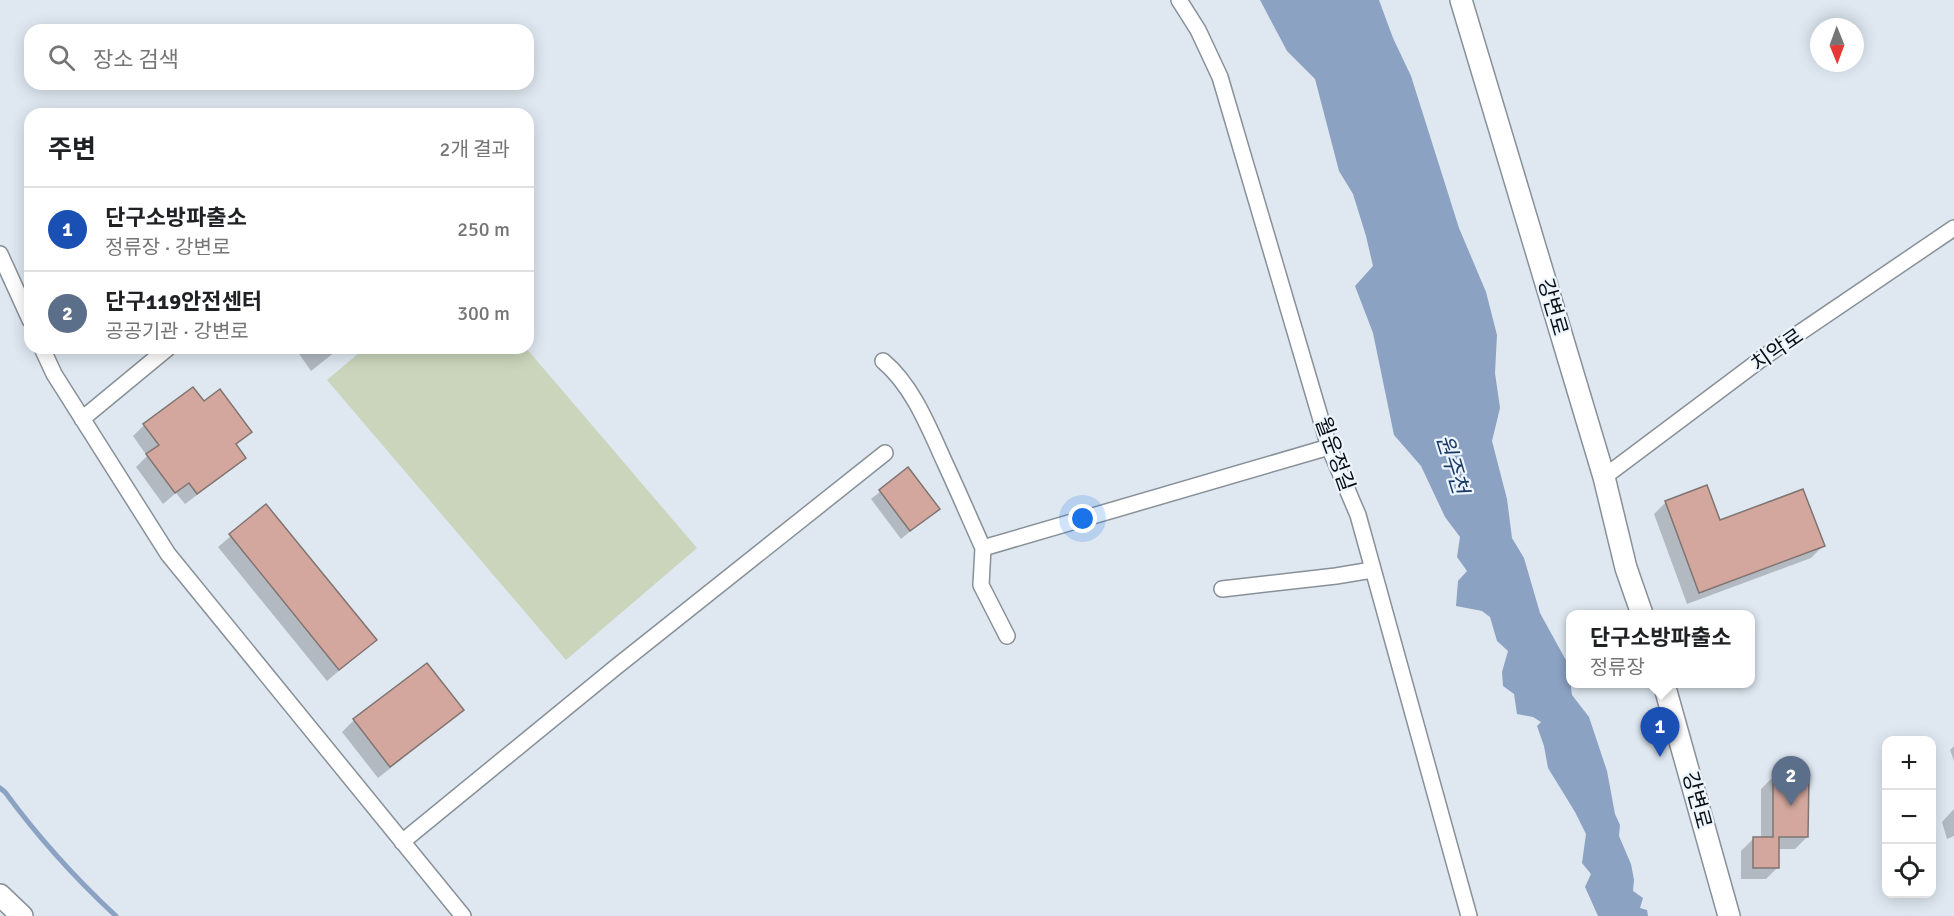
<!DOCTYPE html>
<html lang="ko">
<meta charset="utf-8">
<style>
body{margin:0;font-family:Signika,"Noto Sans KR",sans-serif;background:#f6f6f6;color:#202124}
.controls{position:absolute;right:18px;bottom:18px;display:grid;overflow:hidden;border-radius:12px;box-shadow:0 3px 15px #0003}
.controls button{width:54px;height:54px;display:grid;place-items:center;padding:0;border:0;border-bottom:2px solid #e0e0e0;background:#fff;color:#202124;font:30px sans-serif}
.compass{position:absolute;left:1810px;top:18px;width:54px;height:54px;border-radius:50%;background:#fff;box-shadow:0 3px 15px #0003;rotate:179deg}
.you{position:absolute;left:1083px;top:519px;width:21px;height:21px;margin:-15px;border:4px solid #fff;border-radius:50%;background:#1a73e8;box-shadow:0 0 0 9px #1a73e833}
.badge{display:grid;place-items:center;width:39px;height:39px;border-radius:50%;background:#1a73e8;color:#fff;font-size:20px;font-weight:700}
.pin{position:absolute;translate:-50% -50px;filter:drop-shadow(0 2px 3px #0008)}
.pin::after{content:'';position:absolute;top:32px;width:21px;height:18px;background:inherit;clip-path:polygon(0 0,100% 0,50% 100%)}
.popup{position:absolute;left:1566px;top:610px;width:189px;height:78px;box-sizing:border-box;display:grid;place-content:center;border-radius:12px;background:#fff;filter:drop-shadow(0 2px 4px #0005);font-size:20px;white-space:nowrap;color:#757577}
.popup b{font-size:22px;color:#202124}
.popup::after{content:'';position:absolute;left:50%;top:100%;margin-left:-12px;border:12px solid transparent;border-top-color:#fff}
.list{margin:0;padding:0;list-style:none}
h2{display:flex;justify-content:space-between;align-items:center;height:78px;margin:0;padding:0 24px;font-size:26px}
h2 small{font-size:20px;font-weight:400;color:#757577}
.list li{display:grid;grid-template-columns:39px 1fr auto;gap:18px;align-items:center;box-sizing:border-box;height:84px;padding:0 24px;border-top:2px solid #e0e0e0}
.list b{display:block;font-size:22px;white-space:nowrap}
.list p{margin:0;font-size:20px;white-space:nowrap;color:#757577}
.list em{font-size:20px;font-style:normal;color:#757577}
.icon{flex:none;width:33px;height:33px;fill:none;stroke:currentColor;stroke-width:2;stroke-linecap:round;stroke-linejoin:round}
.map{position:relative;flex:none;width:1954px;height:916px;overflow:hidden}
.search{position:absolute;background:#fff;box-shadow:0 3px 15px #0003;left:24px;top:24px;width:510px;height:66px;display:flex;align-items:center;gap:15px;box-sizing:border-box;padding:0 21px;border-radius:18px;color:#757577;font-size:22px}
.panel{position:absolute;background:#fff;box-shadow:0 3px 15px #0003;left:24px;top:108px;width:510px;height:246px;border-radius:18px}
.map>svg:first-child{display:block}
.green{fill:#cad5bb}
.water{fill:#8ba2c3}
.shadow{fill:#0003}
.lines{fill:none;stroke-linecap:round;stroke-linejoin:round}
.stream{stroke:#8ba2c3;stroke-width:5}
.building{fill:#d3a79e;stroke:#807471;stroke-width:1.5}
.street-casing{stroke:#889098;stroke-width:18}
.secondary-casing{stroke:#889098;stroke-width:24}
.street{stroke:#fff;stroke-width:15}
.secondary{stroke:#fff;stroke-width:21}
.labels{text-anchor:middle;stroke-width:4.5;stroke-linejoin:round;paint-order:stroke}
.street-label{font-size:21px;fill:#0b0e10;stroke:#ecf5fe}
.water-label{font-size:22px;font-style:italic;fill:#193965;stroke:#ecf5fe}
</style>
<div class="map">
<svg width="1954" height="916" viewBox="0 0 1954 916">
<rect width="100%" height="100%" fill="#dfe8f1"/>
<path class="green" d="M 365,348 L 526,348 L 697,548 L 566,660 L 327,380 Z"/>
<path class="water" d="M 1260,0 L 1379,0 L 1393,38 L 1411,76 L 1459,228 L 1486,292 L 1497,335 L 1495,373 L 1500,408 L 1492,441 L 1507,499 L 1512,538 L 1524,558 L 1540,613 L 1568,664 L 1572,695 L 1589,717 L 1607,771 L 1615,814 L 1620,825 L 1619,836 L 1631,864 L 1634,880 L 1633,891 L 1643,898 L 1640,908 L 1647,910 L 1648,916 L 1598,916 L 1585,887 L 1591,874 L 1582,863 L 1586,834 L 1575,812 L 1548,768 L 1544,746 L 1537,726 L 1541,722 L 1533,717 L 1517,714 L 1514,694 L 1503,686 L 1502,672 L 1508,651 L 1497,641 L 1490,617 L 1482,611 L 1456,606 L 1458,581 L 1467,571 L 1457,557 L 1460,537 L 1445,517 L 1421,466 L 1394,435 L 1373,333 L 1355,286 L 1373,266 L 1366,236 L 1353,194 L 1339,171 L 1315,79 L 1287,51 Z"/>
<path class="shadow" d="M 295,348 L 340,348 L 311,371 Z
M 204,403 L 250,431 L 235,445 L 244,457 L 232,469 L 185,504 L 176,493 L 163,504 L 136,467 L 147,456 L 133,436 L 144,425 Z
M 908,469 L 938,508 L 901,539 L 871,499 Z
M 1706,487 L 1719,522 L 1823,546 L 1811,558 L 1687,604 L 1654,514 L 1665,503 Z
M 266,506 L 375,640 L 327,681 L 218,547 Z
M 462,710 L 450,721 L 378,778 L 342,732 L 354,720 Z
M 1954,746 L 1954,761 L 1950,750 Z
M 1773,777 L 1807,837 L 1795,849 L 1778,849 L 1778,867 L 1766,879 L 1741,879 L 1741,851 L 1753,839 L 1761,839 L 1761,789 Z
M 1954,809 L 1954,836 L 1947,839 L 1942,822 Z"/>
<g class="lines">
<path class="stream" d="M 0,788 L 5,792 C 38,837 75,878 116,916"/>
</g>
<path class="building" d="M 193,387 L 204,401 L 220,389 L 252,432 L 236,444 L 246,458 L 197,494 L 189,483 L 175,493 L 146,454 L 159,445 L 143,424 Z
M 908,467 L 940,509 L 910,531 L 879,490 Z
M 1707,485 L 1720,520 L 1803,489 L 1825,546 L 1699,593 L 1665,501 Z
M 266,504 L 377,640 L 339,670 L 229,534 Z
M 427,663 L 464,710 L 390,767 L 353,719 Z
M 1773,775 L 1809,775 L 1808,837 L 1779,837 L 1779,868 L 1753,868 L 1753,837 L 1773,837 Z"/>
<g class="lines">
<g class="street-casing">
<path id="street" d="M 1179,0 L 1198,30 L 1220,77 L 1329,447 L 1358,515 L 1469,916
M 0,254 L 30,320
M 42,348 L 54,374 L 168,554 L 463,916
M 883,361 C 913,386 929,428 945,463 C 958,491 970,519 983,548 L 1329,447
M 82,419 L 168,348
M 1604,477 L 1764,357 L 1954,228
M 983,548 L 981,585 L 1007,636
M 1222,589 L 1336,576 L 1372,570
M 402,842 L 616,667 L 885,453"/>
</g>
<g class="secondary-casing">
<path id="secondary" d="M 1461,0 L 1604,477 L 1626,568 L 1642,614
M 1664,684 L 1729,916
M 0,895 L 22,916"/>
</g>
<use href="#street" class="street"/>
<use href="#secondary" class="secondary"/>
</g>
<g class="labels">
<g class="street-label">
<text transform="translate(1553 307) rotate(74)" y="7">강변로</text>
<text transform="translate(1777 350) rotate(-35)" y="7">치악로</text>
<text transform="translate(1335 454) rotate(70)" y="7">월운정길</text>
<text transform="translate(1697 800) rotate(75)" y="7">강변로</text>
</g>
<g class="water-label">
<text transform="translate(1453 464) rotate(73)" y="8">원주천</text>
</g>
</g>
</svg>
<div class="controls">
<button>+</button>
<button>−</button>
<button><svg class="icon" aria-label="locate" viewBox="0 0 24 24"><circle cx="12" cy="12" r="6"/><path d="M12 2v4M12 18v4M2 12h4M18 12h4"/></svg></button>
</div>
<svg class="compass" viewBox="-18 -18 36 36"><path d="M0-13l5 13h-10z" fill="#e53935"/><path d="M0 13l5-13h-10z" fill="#757577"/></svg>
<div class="you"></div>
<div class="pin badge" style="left:1660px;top:757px;background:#1a4fb4">1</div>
<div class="popup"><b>단구소방파출소</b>정류장</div>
<div class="pin badge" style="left:1791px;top:806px;background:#5c6f8a">2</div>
<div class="search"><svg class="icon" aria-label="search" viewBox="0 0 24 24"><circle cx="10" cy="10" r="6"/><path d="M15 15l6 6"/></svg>장소 검색</div>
<section class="panel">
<h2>주변<small>2개 결과</small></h2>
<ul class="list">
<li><span class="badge" style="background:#1a4fb4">1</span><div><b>단구소방파출소</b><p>정류장 · 강변로</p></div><em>250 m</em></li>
<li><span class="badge" style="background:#5c6f8a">2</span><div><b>단구119안전센터</b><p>공공기관 · 강변로</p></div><em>300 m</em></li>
</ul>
</section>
</div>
